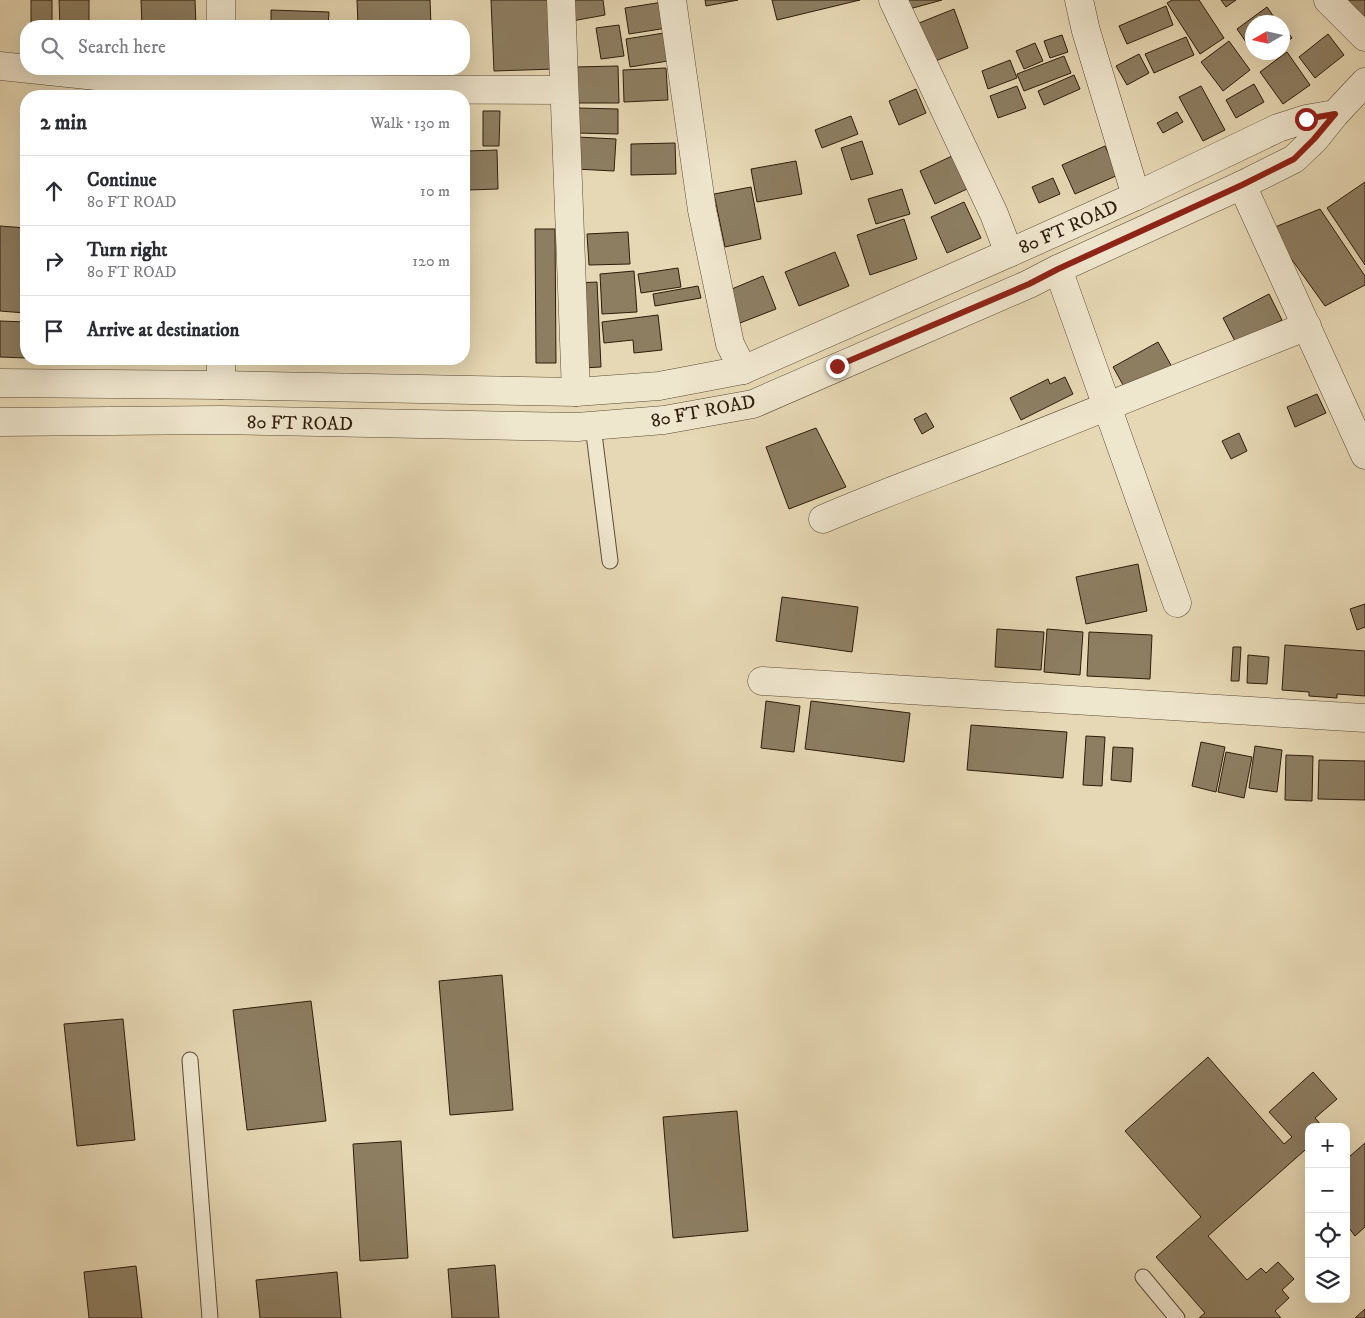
<!DOCTYPE html>
<meta charset="utf-8">
<style>
body{margin:0;font-family:"IM FELL DW Pica",serif;background:#f2f2f3;color:#2b2b33}
.controls{position:absolute;right:15px;bottom:15px;display:grid;overflow:hidden;border-radius:10px;box-shadow:0 5px 20px #0002}
.controls button{width:45px;height:45px;display:grid;place-items:center;padding:0;border:0;border-bottom:1px solid #e1e1e2;background:#fff;color:#2b2b33;font:25px sans-serif}
.compass{position:absolute;left:1245px;top:15px;width:45px;height:45px;border-radius:50%;background:#fff;box-shadow:0 5px 20px #0002;rotate:261deg}
.stop{position:absolute;width:15px;height:15px;margin:-11px;border:4px solid #8f2418;border-radius:50%;background:#fff}
.stop.end{background:#8f2418;border-color:#fff;box-shadow:0 1px 5px #0008}
.list{margin:0;padding:0;list-style:none}
h2{display:flex;justify-content:space-between;align-items:center;height:65px;margin:0;padding:0 20px;font-size:21px}
h2 small{font-size:16px;font-weight:400;color:#7c7c81}
.list li{display:grid;grid-template-columns:32px 1fr auto;gap:15px;align-items:center;box-sizing:border-box;height:70px;padding:0 20px;border-top:1px solid #e1e1e2}
.list b{display:block;font-size:19px;white-space:nowrap}
.list p{margin:0;font-size:16px;white-space:nowrap;color:#7c7c81}
.list em{font-size:16px;font-style:normal;color:#7c7c81}
.icon{flex:none;width:28px;height:28px;fill:none;stroke:currentColor;stroke-width:2;stroke-linecap:round;stroke-linejoin:round}
.map{position:relative;flex:none;width:1365px;height:1318px;overflow:hidden}
.search{position:absolute;background:#fff;box-shadow:0 5px 20px #0002;left:20px;top:20px;width:450px;height:55px;display:flex;align-items:center;gap:12px;box-sizing:border-box;padding:0 18px;border-radius:20px;color:#7c7c81;font-size:19px}
.panel{position:absolute;background:#fff;box-shadow:0 5px 20px #0002;left:20px;top:90px;width:450px;height:275px;border-radius:20px}
.map>svg:first-child{display:block}
.building{fill:#8d7e62;stroke:#2d1c0a}
.lines{fill:none;stroke-linecap:round;stroke-linejoin:round}
.service-casing{stroke:#5b4b34;stroke-width:17}
.minor-casing{stroke:#5b4b34;stroke-width:29}
.tertiary-casing{stroke:#5b4b34;stroke-width:29}
.service{stroke:#efe6ce;stroke-width:15}
.minor{stroke:#efe6ce;stroke-width:28}
.tertiary{stroke:#efe6ce;stroke-width:28}
.route{stroke:#8f2418;stroke-width:6}
.labels{text-anchor:middle;stroke-width:4.5;stroke-linejoin:round;paint-order:stroke}
.street-label{font-size:19px;fill:#2d1c0a;stroke:#efe6ce}
</style>
<div class="map">
<svg width="1365" height="1318" viewBox="0 0 1365 1318">
<rect width="100%" height="100%" fill="#e6d8b4"/>
<filter id="stains"><feTurbulence type="fractalNoise" baseFrequency=".004" numOctaves="4"/><feColorMatrix values="0 0 0 0 .2 0 0 0 0 .09 0 0 0 0 .02 0 0 0 .5 -.17"/></filter>
<radialGradient id="worn" r=".72"><stop offset=".6" stop-color="#630" stop-opacity="0"/><stop offset="1" stop-color="#630" stop-opacity=".3"/></radialGradient>
<path class="building" d="M 31,0 L 52,0 L 52,26 L 31,26 Z
M 59,0 L 89,0 L 89,26 L 60,26 Z
M 141,0 L 195,0 L 196,26 L 142,26 Z
M 357,0 L 430,0 L 431,26 L 358,26 Z
M 491,0 L 552,0 L 555,69 L 494,71 Z
M 571,0 L 603,0 L 605,15 L 572,21 Z
M 705,0 L 738,0 L 706,6 Z
M 772,0 L 860,0 L 777,20 Z
M 898,0 L 942,0 L 902,11 Z
M 1172,0 L 1199,0 L 1224,38 L 1200,54 L 1167,3 Z
M 1221,0 L 1236,0 L 1226,7 Z
M 1341,0 L 1365,0 L 1365,19 Z
M 663,2 L 667,28 L 629,34 L 625,8 Z
M 1166,6 L 1173,25 L 1127,44 L 1119,26 Z
M 1267,7 L 1276,20 L 1273,22 L 1252,22 L 1252,37 L 1246,42 L 1237,29 Z
M 954,9 L 968,48 L 933,62 L 919,23 Z
M 271,10 L 329,12 L 328,26 L 271,26 Z
M 1282,24 L 1292,38 L 1282,45 Z
M 619,25 L 624,56 L 601,59 L 596,28 Z
M 664,33 L 668,61 L 630,67 L 626,39 Z
M 1328,34 L 1344,55 L 1315,78 L 1299,57 Z
M 1062,35 L 1068,52 L 1050,58 L 1044,41 Z
M 1186,37 L 1194,55 L 1154,73 L 1145,54 Z
M 1229,41 L 1250,70 L 1223,91 L 1201,62 Z
M 1035,43 L 1043,61 L 1024,69 L 1016,51 Z
M 1287,52 L 1310,85 L 1283,104 L 1260,72 Z
M 1139,54 L 1149,73 L 1127,85 L 1116,66 Z
M 1064,56 L 1071,73 L 1024,91 L 1017,74 Z
M 1010,60 L 1017,78 L 988,89 L 982,71 Z
M 618,66 L 619,103 L 575,103 L 574,67 Z
M 666,68 L 668,100 L 624,102 L 623,70 Z
M 270,69 L 327,69 L 327,74 L 269,73 Z
M 359,69 L 433,69 L 433,72 L 360,75 Z
M 1074,75 L 1080,89 L 1044,105 L 1038,91 Z
M 1254,84 L 1264,102 L 1236,118 L 1226,100 Z
M 1017,86 L 1026,108 L 998,118 L 990,96 Z
M 1201,86 L 1225,130 L 1203,141 L 1179,97 Z
M 916,89 L 926,113 L 899,125 L 889,101 Z
M 577,108 L 618,109 L 618,134 L 576,133 Z
M 483,111 L 500,111 L 499,146 L 483,146 Z
M 1177,112 L 1183,122 L 1163,133 L 1157,123 Z
M 851,116 L 858,134 L 822,148 L 815,130 Z
M 577,137 L 616,139 L 614,171 L 576,169 Z
M 862,141 L 873,174 L 851,180 L 841,148 Z
M 675,143 L 676,174 L 631,175 L 631,144 Z
M 1105,146 L 1118,175 L 1075,194 L 1062,165 Z
M 497,150 L 498,189 L 468,190 L 467,151 Z
M 952,156 L 967,189 L 935,204 L 920,171 Z
M 796,161 L 802,194 L 757,202 L 751,169 Z
M 1053,178 L 1060,194 L 1039,203 L 1032,187 Z
M 1365,182 L 1365,265 L 1327,208 Z
M 751,187 L 761,239 L 725,247 L 714,194 Z
M 902,189 L 910,214 L 876,224 L 868,199 Z
M 964,202 L 981,238 L 947,253 L 931,217 Z
M 1320,209 L 1365,276 L 1365,285 L 1325,306 L 1270,229 Z
M 904,219 L 917,259 L 870,275 L 857,235 Z
M 0,226 L 26,228 L 25,313 L 0,311 Z
M 535,229 L 555,229 L 556,363 L 536,363 Z
M 628,232 L 630,264 L 589,265 L 587,234 Z
M 835,252 L 849,286 L 799,306 L 785,272 Z
M 678,268 L 681,287 L 641,293 L 638,274 Z
M 634,271 L 637,312 L 602,314 L 600,274 Z
M 763,276 L 776,309 L 740,323 L 727,291 Z
M 597,282 L 601,367 L 581,368 L 577,283 Z
M 698,286 L 701,298 L 655,306 L 653,294 Z
M 1269,294 L 1282,320 L 1236,343 L 1223,318 Z
M 658,315 L 662,350 L 634,353 L 633,340 L 604,343 L 602,322 Z
M 0,321 L 26,322 L 26,358 L 0,357 Z
M 1158,342 L 1172,367 L 1127,392 L 1113,367 Z
M 1065,377 L 1073,394 L 1021,420 L 1010,398 L 1048,379 L 1050,384 Z
M 1317,394 L 1326,413 L 1295,427 L 1287,407 Z
M 926,413 L 934,427 L 922,434 L 914,419 Z
M 816,428 L 846,487 L 789,509 L 766,447 Z
M 1239,433 L 1247,451 L 1231,459 L 1222,441 Z
M 1138,564 L 1147,611 L 1086,624 L 1076,577 Z
M 782,597 L 858,607 L 852,652 L 776,641 Z
M 1365,604 L 1365,627 L 1357,630 L 1350,609 Z
M 997,629 L 1044,632 L 1041,670 L 995,667 Z
M 1047,629 L 1083,632 L 1080,675 L 1044,672 Z
M 1089,632 L 1152,635 L 1150,679 L 1087,676 Z
M 1285,645 L 1365,651 L 1365,696 L 1337,694 L 1337,698 L 1309,696 L 1309,692 L 1282,690 Z
M 1233,647 L 1241,647 L 1239,681 L 1231,681 Z
M 1248,655 L 1269,657 L 1267,684 L 1247,683 Z
M 766,701 L 800,706 L 794,752 L 761,748 Z
M 811,701 L 910,713 L 904,762 L 805,749 Z
M 971,725 L 1067,732 L 1063,778 L 967,770 Z
M 1086,736 L 1105,737 L 1102,786 L 1083,785 Z
M 1201,742 L 1225,747 L 1216,792 L 1192,786 Z
M 1255,746 L 1282,750 L 1277,792 L 1249,788 Z
M 1113,747 L 1133,748 L 1131,782 L 1111,780 Z
M 1226,752 L 1252,757 L 1244,798 L 1218,792 Z
M 1286,755 L 1313,756 L 1312,801 L 1285,800 Z
M 1319,760 L 1365,761 L 1365,800 L 1318,799 Z
M 502,975 L 513,1110 L 450,1115 L 439,981 Z
M 311,1001 L 326,1121 L 247,1130 L 233,1010 Z
M 123,1019 L 135,1140 L 77,1146 L 64,1024 Z
M 1208,1057 L 1284,1144 L 1292,1137 L 1269,1112 L 1313,1072 L 1337,1099 L 1315,1118 L 1323,1127 L 1309,1127 L 1309,1154 L 1305,1150 L 1208,1236 L 1247,1280 L 1261,1268 L 1266,1273 L 1278,1262 L 1294,1279 L 1282,1290 L 1289,1298 L 1275,1311 L 1281,1318 L 1199,1318 L 1205,1313 L 1156,1257 L 1201,1217 L 1125,1131 Z
M 737,1111 L 748,1231 L 673,1238 L 663,1117 Z
M 401,1141 L 408,1258 L 360,1261 L 353,1144 Z
M 1365,1143 L 1365,1227 L 1355,1236 L 1349,1228 L 1346,1231 L 1346,1153 L 1349,1157 Z
M 495,1265 L 499,1318 L 452,1318 L 448,1269 Z
M 136,1266 L 142,1318 L 89,1318 L 84,1272 Z
M 337,1272 L 341,1318 L 260,1318 L 256,1280 Z
M 1365,1309 L 1365,1318 L 1355,1318 Z"/>
<g class="lines">
<g class="service-casing">
<path id="service" d="M 593,426 L 610,561
M 190,1060 L 210,1318
M 1143,1277 L 1177,1318"/>
</g>
<g class="minor-casing">
<path id="minor" d="M 561,0 L 576,392
M 672,0 L 702,210 L 730,344 L 743,370
M 893,0 L 994,214 L 1009,253
M 1079,0 L 1086,31 L 1136,196
M 1328,0 L 1365,37
M 221,26 L 221,0
M 0,66 L 220,89 L 563,90
M 1242,185 L 1365,455
M 1058,269 L 1177,603
M 221,359 L 221,385
M 823,519 C 883,493 945,471 1006,447 C 1107,407 1207,366 1307,326
M 762,681 L 1365,718"/>
</g>
<g class="tertiary-casing">
<path id="tertiary" d="M 0,383 L 221,385 L 576,392 L 659,386 L 743,370 L 1009,253 L 1136,196 L 1278,128 L 1306,119 L 1335,114
M 0,422 L 221,420 L 577,427 L 664,420 L 753,404 L 1029,284 L 1058,269 L 1242,185 L 1294,159 L 1315,139 L 1335,114 L 1365,82"/>
</g>
<use href="#service" class="service"/>
<use href="#minor" class="minor"/>
<use href="#tertiary" class="tertiary"/>
</g>
<g class="lines">
<path class="route" d="M 837,366 L 1029,284 L 1058,269 L 1242,185 L 1294,159 L 1314,139 L 1335,114 L 1306,119"/>
</g>
<g class="labels">
<g class="street-label">
<text transform="translate(1068 226) rotate(-24)" y="7">80 FT ROAD</text>
<text transform="translate(703 410) rotate(-11)" y="7">80 FT ROAD</text>
<text transform="translate(300 422) rotate(1)" y="7">80 FT ROAD</text>
</g>
</g>
<rect width="100%" height="100%" filter="url(#stains)"/>
<rect width="100%" height="100%" fill="url(#worn)"/>
</svg>
<div class="controls">
<button>+</button>
<button>−</button>
<button><svg class="icon" aria-label="locate" viewBox="0 0 24 24"><circle cx="12" cy="12" r="6"/><path d="M12 2v4M12 18v4M2 12h4M18 12h4"/></svg></button>
<button><svg class="icon" aria-label="layers" viewBox="0 0 24 24"><path d="M12 4l9 5-9 5-9-5zM3 14l9 5 9-5"/></svg></button>
</div>
<svg class="compass" viewBox="-18 -18 36 36"><path d="M0-13l5 13h-10z" fill="#e53935"/><path d="M0 13l5-13h-10z" fill="#7c7c81"/></svg>
<div class="stop" style="left:1306px;top:119px"></div>
<div class="stop end" style="left:837px;top:366px"></div>
<div class="search"><svg class="icon" aria-label="search" viewBox="0 0 24 24"><circle cx="10" cy="10" r="6"/><path d="M15 15l6 6"/></svg>Search here</div>
<section class="panel">
<h2>2 min<small>Walk · 130 m</small></h2>
<ul class="list">
<li><svg class="icon" aria-label="ahead" viewBox="0 0 24 24"><path d="M12 20V5M6 11l6-6 6 6"/></svg><div><b>Continue</b><p>80 FT ROAD</p></div><em>10 m</em></li>
<li><svg class="icon" aria-label="right" viewBox="0 0 24 24"><path d="M7 20v-9h11M14 6l5 5-5 5"/></svg><div><b>Turn right</b><p>80 FT ROAD</p></div><em>120 m</em></li>
<li><svg class="icon" aria-label="arrive" viewBox="0 0 24 24"><path d="M6 21V4h12l-3 4 3 4H6"/></svg><div><b>Arrive at destination</b></div></li>
</ul>
</section>
</div>
